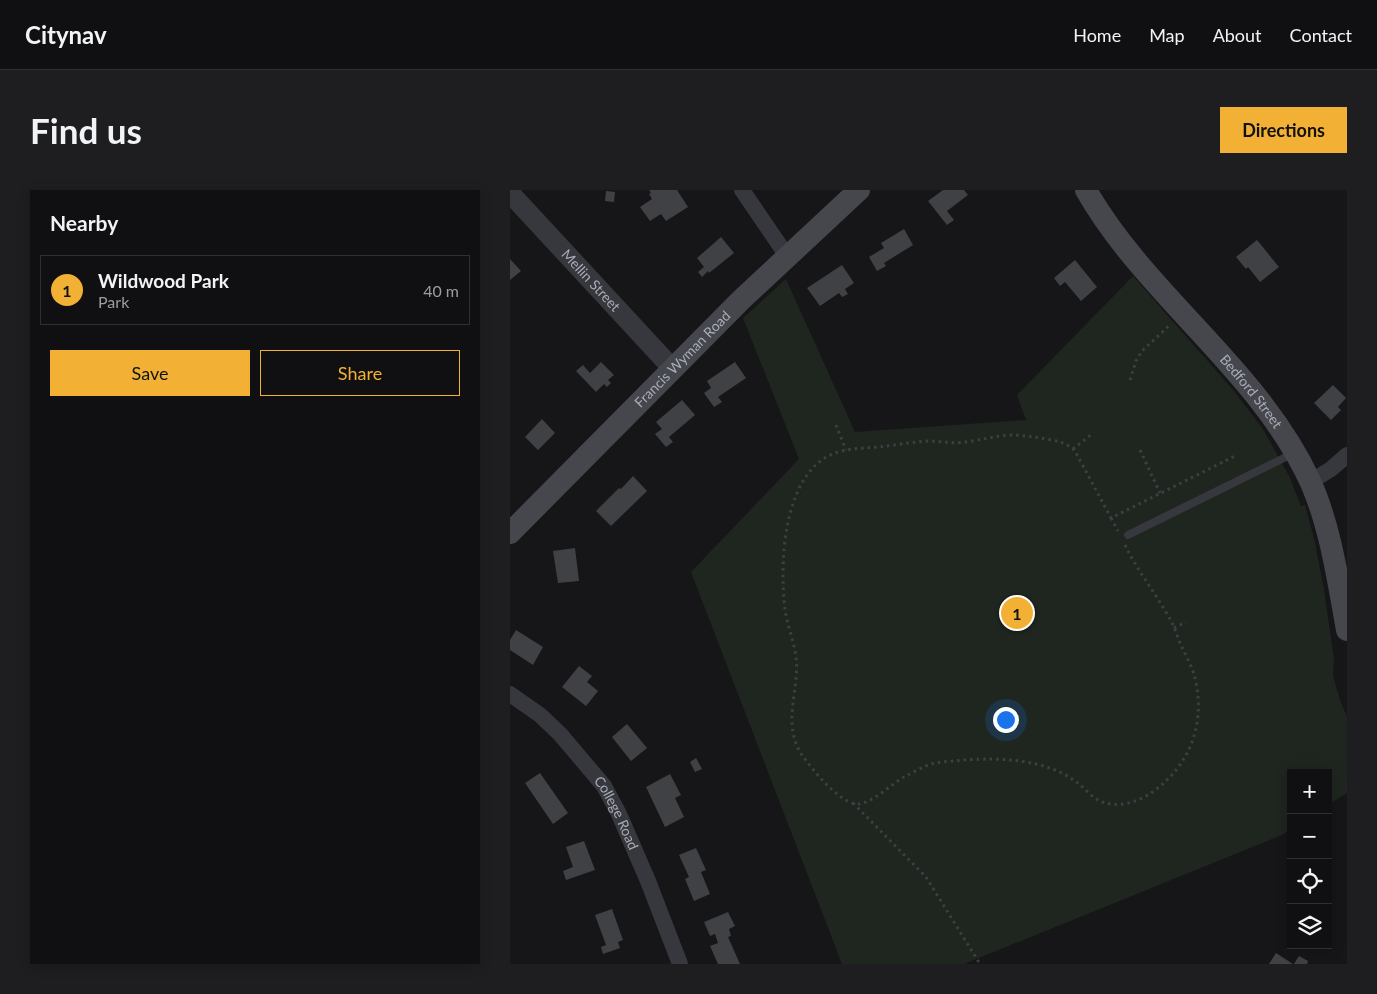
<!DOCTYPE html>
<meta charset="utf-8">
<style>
body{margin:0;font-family:Lato,sans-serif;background:#1e1e20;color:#f1f3f6}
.controls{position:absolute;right:15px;bottom:15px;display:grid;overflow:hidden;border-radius:0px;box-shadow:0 2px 12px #0003}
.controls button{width:45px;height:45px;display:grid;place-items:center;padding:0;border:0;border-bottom:1px solid #303032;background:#101012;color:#f1f3f6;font:25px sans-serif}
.you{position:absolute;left:495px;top:529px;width:18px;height:18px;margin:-12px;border:4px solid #fff;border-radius:50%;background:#1a73e8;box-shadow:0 0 0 8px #1a73e833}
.badge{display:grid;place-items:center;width:32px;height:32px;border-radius:50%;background:#f2b134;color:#111;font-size:16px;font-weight:700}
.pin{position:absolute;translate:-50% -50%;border:2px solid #fff;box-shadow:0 1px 5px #0006}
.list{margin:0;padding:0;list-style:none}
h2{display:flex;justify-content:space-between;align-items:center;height:65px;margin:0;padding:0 20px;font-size:21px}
h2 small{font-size:16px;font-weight:400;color:#9c9d9f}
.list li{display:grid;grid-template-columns:32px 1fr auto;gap:15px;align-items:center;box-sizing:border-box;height:70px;margin:0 10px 10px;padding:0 10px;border:1px solid #303032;border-radius:0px}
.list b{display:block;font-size:19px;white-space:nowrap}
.list p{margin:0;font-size:16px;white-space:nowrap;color:#9c9d9f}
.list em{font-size:16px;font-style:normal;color:#9c9d9f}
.actions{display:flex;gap:10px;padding:15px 20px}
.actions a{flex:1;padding:11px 0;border:1px solid #f2b134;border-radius:0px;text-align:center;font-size:18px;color:#f2b134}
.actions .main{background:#f2b134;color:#111}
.icon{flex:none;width:28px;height:28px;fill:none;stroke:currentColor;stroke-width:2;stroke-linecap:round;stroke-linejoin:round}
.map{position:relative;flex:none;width:837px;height:774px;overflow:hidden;border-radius:0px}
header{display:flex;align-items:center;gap:30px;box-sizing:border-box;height:70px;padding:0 25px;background:#101012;border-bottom:1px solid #303032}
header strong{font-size:24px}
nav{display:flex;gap:28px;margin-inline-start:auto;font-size:18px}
.intro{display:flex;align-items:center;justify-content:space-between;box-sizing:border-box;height:120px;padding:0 30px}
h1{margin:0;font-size:35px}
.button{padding:12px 22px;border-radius:0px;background:#f2b134;color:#111;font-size:18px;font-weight:700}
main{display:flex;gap:30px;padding:0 30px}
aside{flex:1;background:#101012;border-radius:0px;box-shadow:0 2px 12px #0003}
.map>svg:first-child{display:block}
.green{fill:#1e261f}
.building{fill:#404145}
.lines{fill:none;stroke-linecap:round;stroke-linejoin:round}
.path{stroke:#3d3f44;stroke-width:3;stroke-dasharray:2.5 4;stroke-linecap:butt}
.service{stroke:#37383d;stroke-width:8}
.minor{stroke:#37383d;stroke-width:16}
.tertiary{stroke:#37383d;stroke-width:20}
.secondary{stroke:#45474d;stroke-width:22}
.labels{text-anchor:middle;stroke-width:4;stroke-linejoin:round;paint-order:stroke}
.street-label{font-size:14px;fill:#a8adb8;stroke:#111113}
</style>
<header>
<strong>Citynav</strong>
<nav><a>Home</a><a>Map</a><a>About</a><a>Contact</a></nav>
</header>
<div class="intro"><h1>Find us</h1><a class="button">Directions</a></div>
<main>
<aside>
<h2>Nearby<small></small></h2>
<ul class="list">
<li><span class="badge">1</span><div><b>Wildwood Park</b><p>Park</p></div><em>40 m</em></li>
</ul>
<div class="actions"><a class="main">Save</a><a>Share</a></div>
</aside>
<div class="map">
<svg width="837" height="774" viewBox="0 0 837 774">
<rect width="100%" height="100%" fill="#161618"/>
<path class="green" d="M 623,86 L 724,201 L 753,239 L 780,288 L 791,316 L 795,315 L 805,352 L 814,400 L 824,469 L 823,486 L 830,510 L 837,527 L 837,603 L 818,615 L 818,583 L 781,583 L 781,639 L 772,645 L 454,774 L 332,774 L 181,382 L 289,269 L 233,128 L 276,89 L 345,242 L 516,230 L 507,205 Z"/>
<path class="building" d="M 139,0 L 167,0 L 178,17 L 156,31 L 151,24 L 140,31 L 130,17 L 142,9 L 139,4 L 141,3 Z
M 433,0 L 454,0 L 458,5 L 437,21 L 444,30 L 437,35 L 418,11 Z
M 96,1 L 105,2 L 104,12 L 95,11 Z
M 394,39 L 403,55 L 374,73 L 376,76 L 367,81 L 359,67 L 374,58 L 371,53 Z
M 211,47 L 224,63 L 199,83 L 198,81 L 192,87 L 188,82 L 194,77 L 187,68 Z
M 747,50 L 769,77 L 750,92 L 738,77 L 736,79 L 726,67 Z
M 0,69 L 11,81 L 0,90 Z
M 565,70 L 587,97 L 571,111 L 555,92 L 550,96 L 544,88 Z
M 332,75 L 344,93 L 335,99 L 338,104 L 332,107 L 329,103 L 310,116 L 297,98 Z
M 91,172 L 104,185 L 98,190 L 101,193 L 97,197 L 94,194 L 86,202 L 66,181 L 73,175 L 80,183 Z
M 225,172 L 236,188 L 208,207 L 212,212 L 204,217 L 194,203 L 201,198 L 197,191 Z
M 823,195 L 836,208 L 828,217 L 831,220 L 821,230 L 804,213 Z
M 172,210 L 185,225 L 159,247 L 163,252 L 156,257 L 145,244 L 152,239 L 146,232 Z
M 32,229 L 45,243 L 28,260 L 15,247 Z
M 123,286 L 137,301 L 101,336 L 86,321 L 109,298 L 111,299 Z
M 65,358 L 69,391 L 48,393 L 43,361 Z
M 6,440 L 33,457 L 23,475 L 0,460 L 0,450 Z
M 69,476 L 82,486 L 77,492 L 88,501 L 76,516 L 52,497 Z
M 117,534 L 137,558 L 121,571 L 102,547 Z
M 186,568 L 192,579 L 185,582 L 180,572 Z
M 30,583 L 58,623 L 43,634 L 15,593 Z
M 160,584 L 171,605 L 165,608 L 174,627 L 155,637 L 136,597 Z
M 74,651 L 85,680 L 56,690 L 53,681 L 63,677 L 56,657 Z
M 186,658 L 196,680 L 191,682 L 200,704 L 184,711 L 175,689 L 179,687 L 169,665 Z
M 102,719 L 113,750 L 108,752 L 110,758 L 93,764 L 91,757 L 96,755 L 85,725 Z
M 218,722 L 225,736 L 219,739 L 221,746 L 218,747 L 230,774 L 208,774 L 200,756 L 208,753 L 205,744 L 200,746 L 194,732 Z
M 766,763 L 783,774 L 759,774 Z
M 789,766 L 798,771 L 797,774 L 784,774 Z"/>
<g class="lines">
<path class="path" d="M 620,190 L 626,171 L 632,161 L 660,135
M 326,235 L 336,260
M 563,259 L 582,244
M 630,260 L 650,303
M 601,328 L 608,341
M 615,355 C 627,380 644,401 657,424 C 663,433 666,443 670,453 C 675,464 682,476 685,488 C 696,534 680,576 641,603 C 626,613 605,619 588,610 C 581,606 575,599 569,594 C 536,567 482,567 443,571 C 434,572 426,572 418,575 C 411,578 403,582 396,586 C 382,593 362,614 347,614 C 329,613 302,579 292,565 C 271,533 290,501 286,467 C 284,451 277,435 275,419 C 269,372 273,274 332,261 C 344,258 356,258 369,257 C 385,255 402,252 419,251 C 431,251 444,254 456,252 C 471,250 485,246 499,245 C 512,245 524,247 537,249 C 548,251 557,253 565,261 L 601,328 L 725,266
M 664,438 L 676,432
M 343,613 L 416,687 L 470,774"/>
<path class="service" d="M 618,345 L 782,264"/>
<g class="minor">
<path d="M 232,0 L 277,66"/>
<path d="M 800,292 L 821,279 L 837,265"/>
<path id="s1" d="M 0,504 L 30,525 L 50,544 L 94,596 L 109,624 L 138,691 L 170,774"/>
</g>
<path class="tertiary" id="s2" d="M 0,3 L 162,178"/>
<g class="secondary">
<path id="s3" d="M 576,0 C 637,107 749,179 801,293 C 821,339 828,391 837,440"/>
<path id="s4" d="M 0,343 L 231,110 L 349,0"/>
</g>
</g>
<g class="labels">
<g class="street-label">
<text dy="5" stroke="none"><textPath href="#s2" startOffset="119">Mellin Street</textPath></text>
<text dy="5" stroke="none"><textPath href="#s4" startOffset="245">Francis Wyman Road</textPath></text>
<text dy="5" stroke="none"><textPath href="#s3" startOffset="261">Bedford Street</textPath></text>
<text dy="5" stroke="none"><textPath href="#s1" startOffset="162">College Road</textPath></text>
</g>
</g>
</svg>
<div class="controls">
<button>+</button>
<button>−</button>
<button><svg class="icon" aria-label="locate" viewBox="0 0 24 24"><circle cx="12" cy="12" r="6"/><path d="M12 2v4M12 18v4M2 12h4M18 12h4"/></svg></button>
<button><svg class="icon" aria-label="layers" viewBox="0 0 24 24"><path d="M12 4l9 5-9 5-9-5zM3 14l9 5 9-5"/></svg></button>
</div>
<div class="you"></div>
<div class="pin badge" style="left:507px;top:423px">1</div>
</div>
</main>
